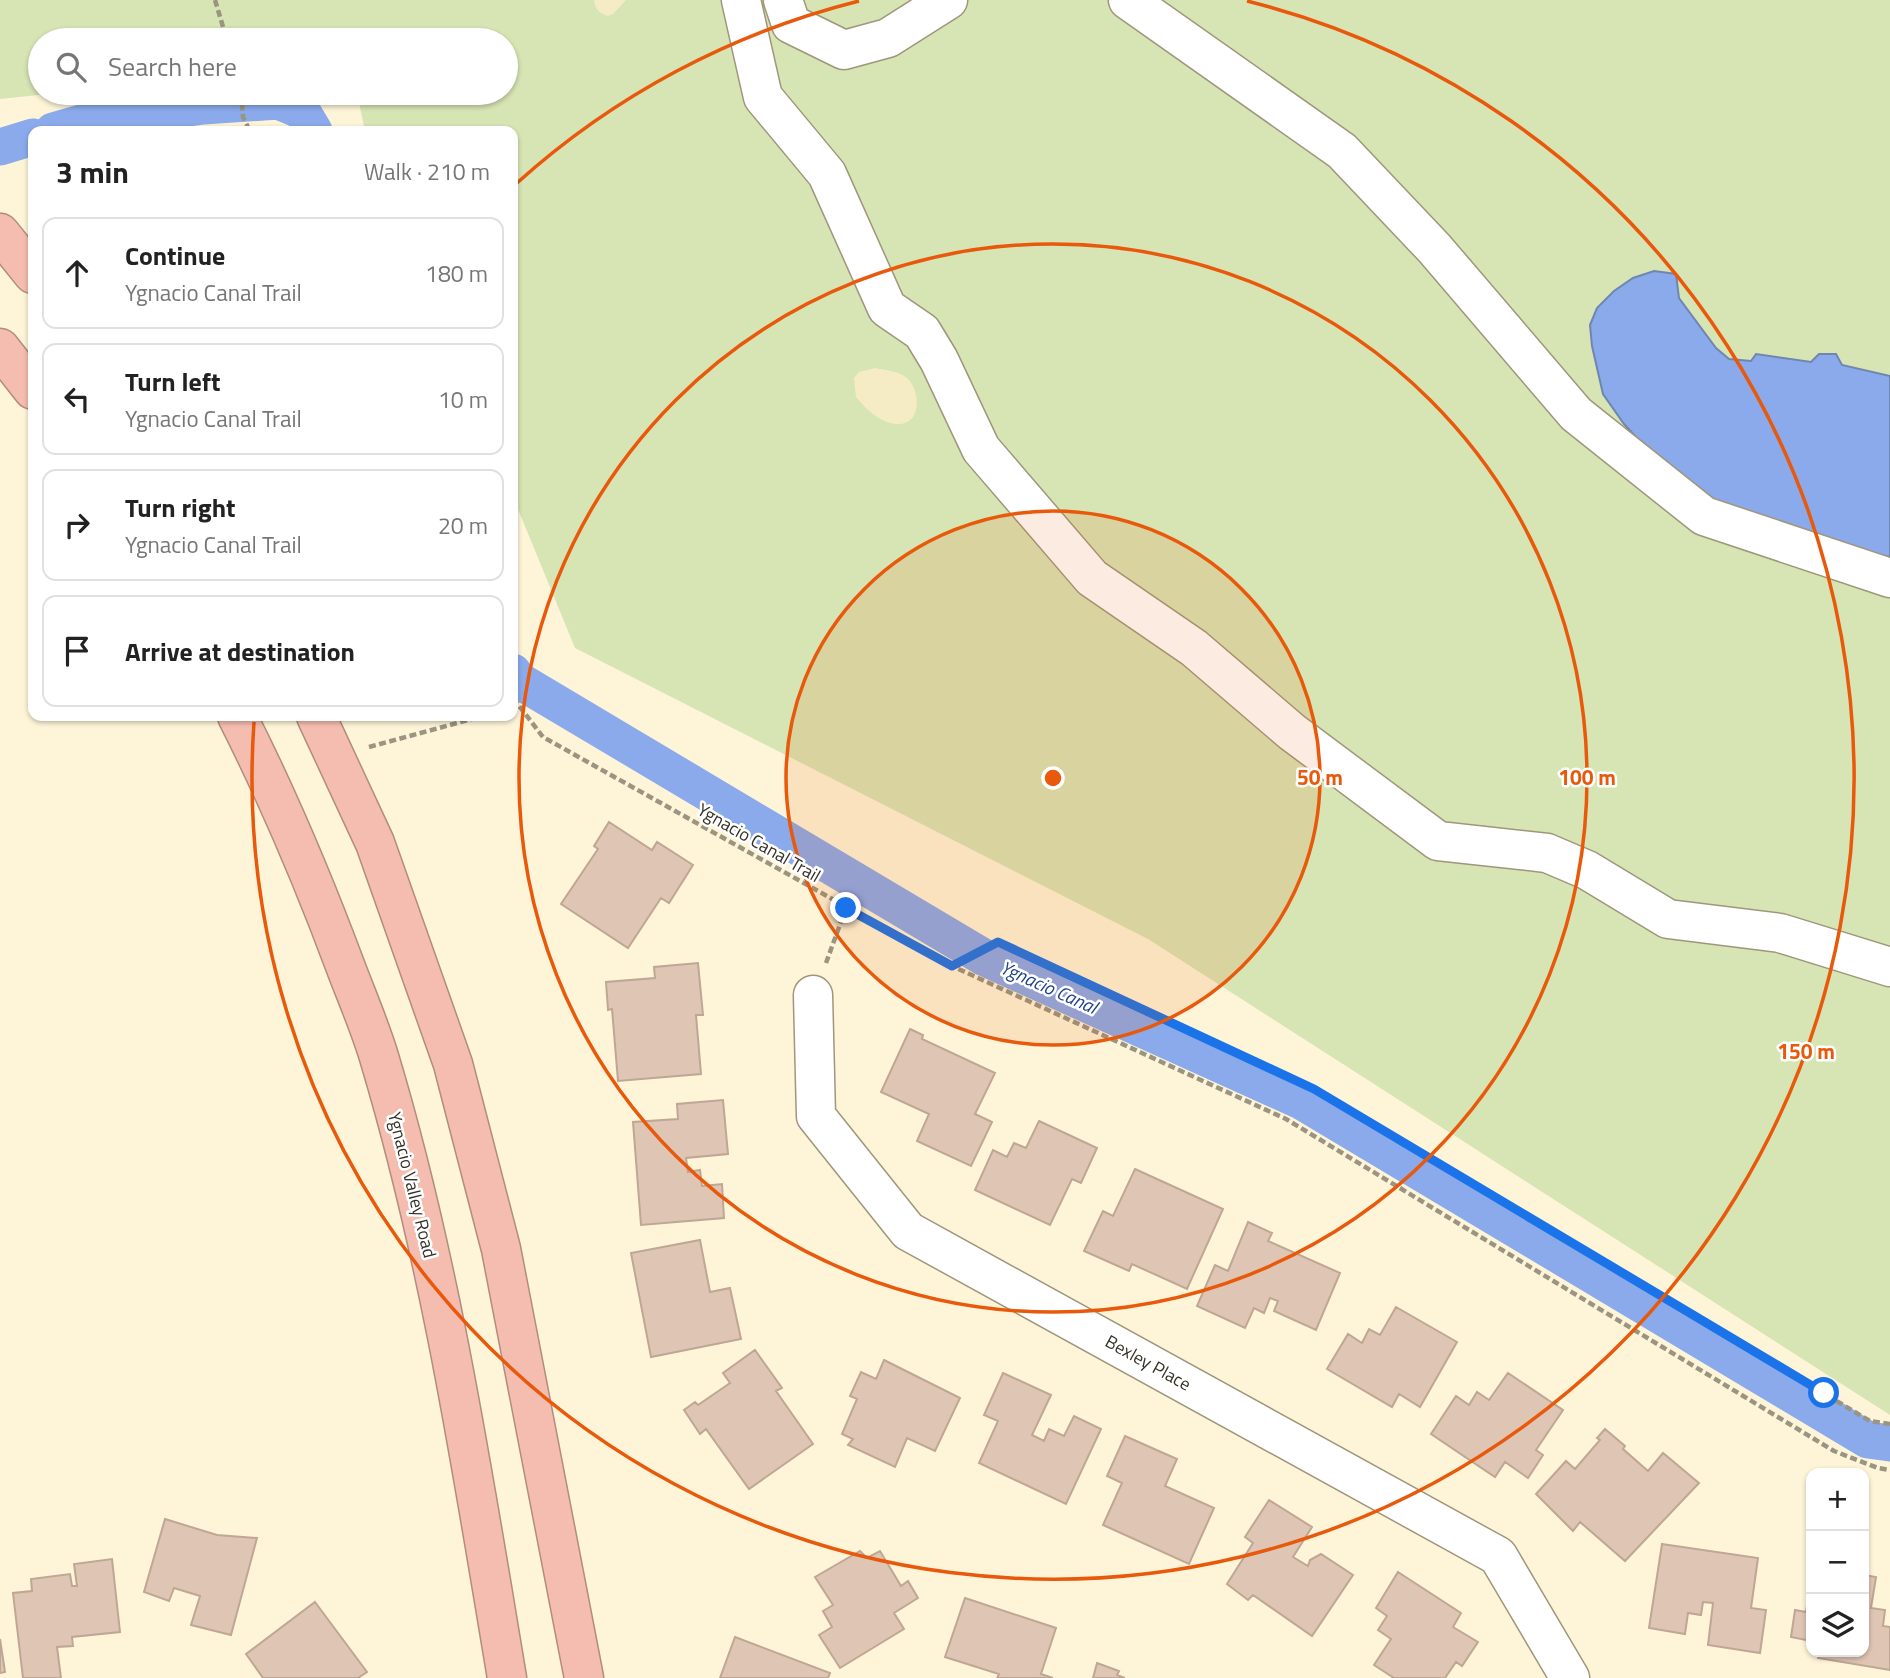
<!DOCTYPE html>
<meta charset="utf-8">
<style>
body{margin:0;font-family:"Titillium Web",sans-serif;background:#f6f6f6;color:#222}
.controls{position:absolute;right:21px;bottom:21px;display:grid;overflow:hidden;border-radius:14px;box-shadow:0 2px 5px #0004}
.controls button{width:63px;height:63px;display:grid;place-items:center;padding:0;border:0;border-bottom:2px solid #e0e0e0;background:#fff;color:#222;font:35px sans-serif}
.stop{position:absolute;width:21px;height:21px;margin:-16px;border:5px solid #1a73e8;border-radius:50%;background:#fff}
.stop.end{background:#1a73e8;border-color:#fff;box-shadow:0 2px 7px #0008}
.list{margin:0;padding:0;list-style:none}
h2{display:flex;justify-content:space-between;align-items:center;height:91px;margin:0;padding:0 28px;font-size:30px}
h2 small{font-size:23px;font-weight:400;color:#767676}
.list li{display:grid;grid-template-columns:46px 1fr auto;gap:21px;align-items:center;box-sizing:border-box;height:112px;margin:0 14px 14px;padding:0 14px;border:2px solid #e0e0e0;border-radius:14px}
.list b{display:block;font-size:26px;white-space:nowrap}
.list p{margin:0;font-size:23px;white-space:nowrap;color:#767676}
.list em{font-size:23px;font-style:normal;color:#767676}
.icon{flex:none;width:38px;height:38px;fill:none;stroke:currentColor;stroke-width:2;stroke-linecap:round;stroke-linejoin:round}
.map{position:relative;flex:none;width:1890px;height:1678px;overflow:hidden}
.search{position:absolute;background:#fff;box-shadow:0 2px 5px #0004;left:28px;top:28px;width:490px;height:77px;display:flex;align-items:center;gap:18px;box-sizing:border-box;padding:0 24px;border-radius:38px;color:#767676;font-size:26px}
.panel{position:absolute;background:#fff;box-shadow:0 2px 5px #0004;left:28px;top:126px;width:490px;height:595px;border-radius:14px}
.map>svg:first-child{display:block}
.green{fill:#d7e4b4}
.sand{fill:#f5ecc6}
.water{fill:#8aaaeb;stroke:#7086b0;stroke-width:2}
.lines{fill:none;stroke-linecap:round;stroke-linejoin:round}
.canal{stroke:#8aaaeb;stroke-width:37}
.building{fill:#dfc5b3;stroke:#bfa695;stroke-width:2}
.minor-casing{stroke:#9f967c;stroke-width:41}
.highway-casing{stroke:#b18c7f;stroke-width:41}
.path{stroke:#9a9481;stroke-width:4.5;stroke-dasharray:7 3.5;stroke-linecap:butt}
.minor{stroke:#fff;stroke-width:38}
.highway{stroke:#f5bdaf;stroke-width:38}
.route{stroke:#1a73e8;stroke-width:9}
.ring{fill:none;stroke:#e8590c;stroke-width:3.5}
.labels{text-anchor:middle;stroke-width:5;stroke-linejoin:round;paint-order:stroke}
.street-label{font-size:18px;fill:#343126;stroke:#fff}
.water-label{font-size:19px;font-style:italic;fill:#22428e;stroke:#fff}
.centre{fill:#e8590c;stroke:#fff;stroke-width:3.5}
.ring-label{font-size:21px;text-anchor:middle;font-weight:bold;fill:#e8590c;stroke:#fff;stroke-width:5;stroke-linejoin:round;paint-order:stroke}
</style>
<div class="map">
<svg width="1890" height="1678" viewBox="0 0 1890 1678">
<rect width="100%" height="100%" fill="#fef5d9"/>
<path class="green" d="M 0,0 L 1890,0 L 1890,1415 L 1148,939 L 575,648 L 513,497 L 513,131 L 365,131 L 357,93 L 506,93 L 506,40 L 40,40 L 40,93 L 58,93 L 0,99 Z"/>
<path class="sand" d="M 594,0 L 626,0 L 613,14 L 608,16 C 599,13 595,9 594,0 Z
M 875,368 C 885,370 899,371 907,378 C 921,391 922,425 897,424 C 880,423 866,409 856,397 L 854,378 L 859,372 Z"/>
<path class="water" d="M 1654,271 L 1676,274 L 1679,298 L 1716,348 L 1729,359 L 1751,361 L 1756,354 L 1811,362 L 1819,354 L 1836,354 L 1842,365 L 1890,376 L 1890,557 L 1852,548 L 1692,492 L 1660,463 L 1624,424 L 1603,394 L 1592,346 L 1590,325 L 1597,308 L 1614,291 L 1633,278 Z"/>
<g class="lines">
<path class="canal" d="M 53,131 L 81,123 L 203,106 L 278,101 L 302,111 L 314,131
M 0,147 L 33,137
M 513,672 L 518,680 L 985,958 L 1303,1102 L 1868,1440 L 1890,1443"/>
</g>
<path class="building" d="M 609,822 L 652,850 L 657,842 L 693,865 L 669,903 L 661,898 L 628,948 L 561,904 L 598,849 L 594,846 Z
M 698,963 L 703,1015 L 696,1015 L 701,1074 L 618,1081 L 612,1009 L 608,1010 L 606,982 L 655,978 L 654,967 Z
M 910,1029 L 923,1035 L 922,1039 L 995,1073 L 975,1114 L 992,1122 L 971,1166 L 917,1141 L 929,1114 L 881,1092 Z
M 723,1100 L 728,1154 L 686,1158 L 688,1172 L 700,1170 L 702,1186 L 722,1184 L 724,1218 L 641,1225 L 633,1122 L 678,1119 L 677,1104 Z
M 1039,1121 L 1097,1148 L 1081,1183 L 1072,1179 L 1050,1225 L 975,1190 L 993,1150 L 1007,1157 L 1014,1143 L 1026,1148 Z
M 1135,1169 L 1223,1209 L 1187,1289 L 1132,1264 L 1129,1271 L 1084,1251 L 1103,1211 L 1113,1216 Z
M 1248,1222 L 1272,1233 L 1268,1241 L 1340,1273 L 1316,1330 L 1274,1311 L 1278,1301 L 1270,1298 L 1264,1313 L 1254,1308 L 1245,1328 L 1197,1306 L 1215,1265 L 1228,1271 Z
M 700,1240 L 710,1292 L 730,1288 L 741,1339 L 651,1357 L 631,1253 Z
M 1396,1307 L 1457,1342 L 1420,1407 L 1399,1394 L 1392,1407 L 1327,1369 L 1348,1334 L 1362,1343 L 1369,1329 L 1380,1335 Z
M 755,1350 L 782,1388 L 776,1391 L 813,1444 L 749,1489 L 706,1429 L 700,1434 L 684,1410 L 695,1402 L 698,1405 L 730,1383 L 723,1373 Z
M 884,1360 L 960,1398 L 935,1451 L 907,1438 L 895,1467 L 848,1445 L 853,1439 L 842,1434 L 857,1399 L 850,1396 L 861,1372 L 876,1379 Z
M 1003,1373 L 1051,1395 L 1032,1435 L 1044,1441 L 1049,1429 L 1064,1436 L 1074,1416 L 1101,1429 L 1066,1504 L 979,1463 L 998,1421 L 984,1415 Z
M 1508,1373 L 1563,1410 L 1536,1450 L 1543,1455 L 1528,1478 L 1505,1462 L 1495,1477 L 1431,1434 L 1456,1396 L 1469,1405 L 1477,1392 L 1489,1400 Z
M 1605,1429 L 1625,1446 L 1623,1449 L 1648,1471 L 1663,1453 L 1699,1483 L 1625,1561 L 1580,1522 L 1573,1531 L 1536,1494 L 1566,1461 L 1575,1469 L 1600,1440 L 1597,1438 Z
M 1125,1436 L 1177,1459 L 1165,1486 L 1214,1508 L 1189,1564 L 1103,1525 L 1122,1483 L 1107,1476 Z
M 1269,1500 L 1312,1527 L 1293,1557 L 1308,1566 L 1310,1560 L 1321,1554 L 1353,1575 L 1312,1636 L 1253,1595 L 1248,1600 L 1227,1584 L 1253,1543 L 1245,1537 Z
M 165,1519 L 217,1535 L 257,1538 L 231,1635 L 191,1625 L 200,1596 L 174,1588 L 169,1601 L 144,1592 Z
M 1662,1544 L 1758,1558 L 1751,1608 L 1766,1610 L 1760,1653 L 1708,1645 L 1713,1603 L 1703,1602 L 1701,1615 L 1688,1613 L 1685,1634 L 1649,1628 Z
M 860,1551 L 867,1558 L 880,1551 L 901,1586 L 908,1581 L 918,1598 L 894,1613 L 904,1629 L 840,1668 L 819,1635 L 832,1627 L 823,1611 L 833,1605 L 815,1577 Z
M 112,1559 L 120,1632 L 72,1637 L 73,1646 L 57,1647 L 61,1678 L 23,1678 L 13,1593 L 32,1591 L 31,1579 L 70,1574 L 72,1586 L 77,1586 L 74,1564 Z
M 1398,1572 L 1461,1613 L 1453,1627 L 1478,1642 L 1462,1666 L 1456,1662 L 1445,1678 L 1394,1678 L 1374,1665 L 1391,1639 L 1378,1630 L 1387,1616 L 1376,1608 Z
M 1864,1575 L 1876,1577 L 1871,1608 L 1885,1610 L 1883,1626 L 1890,1627 L 1890,1670 L 1818,1658 L 1819,1652 L 1864,1652 Z
M 1811,1583 L 1811,1641 L 1791,1637 L 1795,1610 L 1806,1612 Z
M 965,1598 L 1056,1628 L 1041,1674 L 1053,1678 L 997,1678 L 999,1674 L 945,1657 Z
M 315,1602 L 367,1672 L 358,1678 L 263,1678 L 246,1654 Z
M 735,1637 L 830,1673 L 828,1678 L 720,1678 Z
M 0,1639 L 5,1672 L 0,1673 Z
M 1097,1663 L 1119,1671 L 1117,1675 L 1125,1678 L 1093,1678 Z"/>
<g class="lines">
<g class="minor-casing">
<path id="minor" d="M 741,0 L 763,97 L 827,174 L 887,308 L 922,332 L 939,360 L 981,449 L 1092,578 L 1194,648 L 1292,732 L 1438,841 L 1547,853 L 1587,870 L 1668,919 L 1780,933 L 1890,967
M 783,0 L 791,24 L 844,50 L 888,38 L 948,0
M 1128,0 L 1342,151 L 1434,248 L 1576,414 L 1704,516 L 1890,578
M 813,995 L 816,1116 L 908,1231 L 1498,1556 L 1570,1678"/>
</g>
<g class="highway-casing">
<path id="highway" d="M 0,233 L 33,274
M 0,348 L 33,390
M 237,716 C 278,797 314,882 346,968 C 357,997 370,1027 379,1057 C 440,1260 472,1469 507,1678
M 316,716 L 375,843 L 453,1064 L 501,1249 L 584,1678"/>
</g>
<path class="path" d="M 215,0 L 227,40
M 241,93 L 243,117 L 250,131
M 513,698 L 543,737 L 952,966 L 1286,1119 L 1834,1451 L 1878,1468 L 1890,1470
M 369,747 L 483,716
M 826,963 L 846,908
M 953,966 L 998,942 L 1314,1089 L 1870,1421 L 1890,1424"/>
<use href="#minor" class="minor"/>
<use href="#highway" class="highway"/>
</g>
<g class="lines">
<path class="route" d="M 846,908 L 952,966 L 998,942 L 1314,1089 L 1824,1393"/>
</g>
<circle cx="1053" cy="778" r="267" fill="#e8590c" fill-opacity=".12"/>
<g class="ring">
<circle cx="1053" cy="778" r="267"/>
<circle cx="1053" cy="778" r="534"/>
<path d="M517 183A801 801 0 0 1 859 1M1247 1A801 801 0 1 1 254 722"/>
</g>
<g class="labels">
<g class="street-label">
<text transform="translate(759 843) rotate(30)" y="6">Ygnacio Canal Trail</text>
<text transform="translate(412 1185) rotate(76)" y="6">Ygnacio Valley Road</text>
<text transform="translate(1148 1363) rotate(29)" y="6">Bexley Place</text>
</g>
<g class="water-label">
<text transform="translate(1049 987) rotate(24)" y="7">Ygnacio Canal</text>
</g>
</g>
<circle cx="1053" cy="778" r="10" class="centre"/>
<g class="ring-label">
<text x="1320" y="785">50 m</text>
<text x="1587" y="785">100 m</text>
<text x="1806" y="1059">150 m</text>
</g>
</svg>
<div class="controls">
<button>+</button>
<button>−</button>
<button><svg class="icon" aria-label="layers" viewBox="0 0 24 24"><path d="M12 4l9 5-9 5-9-5zM3 14l9 5 9-5"/></svg></button>
</div>
<div class="stop" style="left:1824px;top:1393px"></div>
<div class="stop end" style="left:846px;top:908px"></div>
<div class="search"><svg class="icon" aria-label="search" viewBox="0 0 24 24"><circle cx="10" cy="10" r="6"/><path d="M15 15l6 6"/></svg>Search here</div>
<section class="panel">
<h2>3 min<small>Walk · 210 m</small></h2>
<ul class="list">
<li><svg class="icon" aria-label="ahead" viewBox="0 0 24 24"><path d="M12 20V5M6 11l6-6 6 6"/></svg><div><b>Continue</b><p>Ygnacio Canal Trail</p></div><em>180 m</em></li>
<li><svg class="icon" aria-label="left" viewBox="0 0 24 24"><path d="M17 20v-9H6M10 6l-5 5 5 5"/></svg><div><b>Turn left</b><p>Ygnacio Canal Trail</p></div><em>10 m</em></li>
<li><svg class="icon" aria-label="right" viewBox="0 0 24 24"><path d="M7 20v-9h11M14 6l5 5-5 5"/></svg><div><b>Turn right</b><p>Ygnacio Canal Trail</p></div><em>20 m</em></li>
<li><svg class="icon" aria-label="arrive" viewBox="0 0 24 24"><path d="M6 21V4h12l-3 4 3 4H6"/></svg><div><b>Arrive at destination</b></div></li>
</ul>
</section>
</div>
